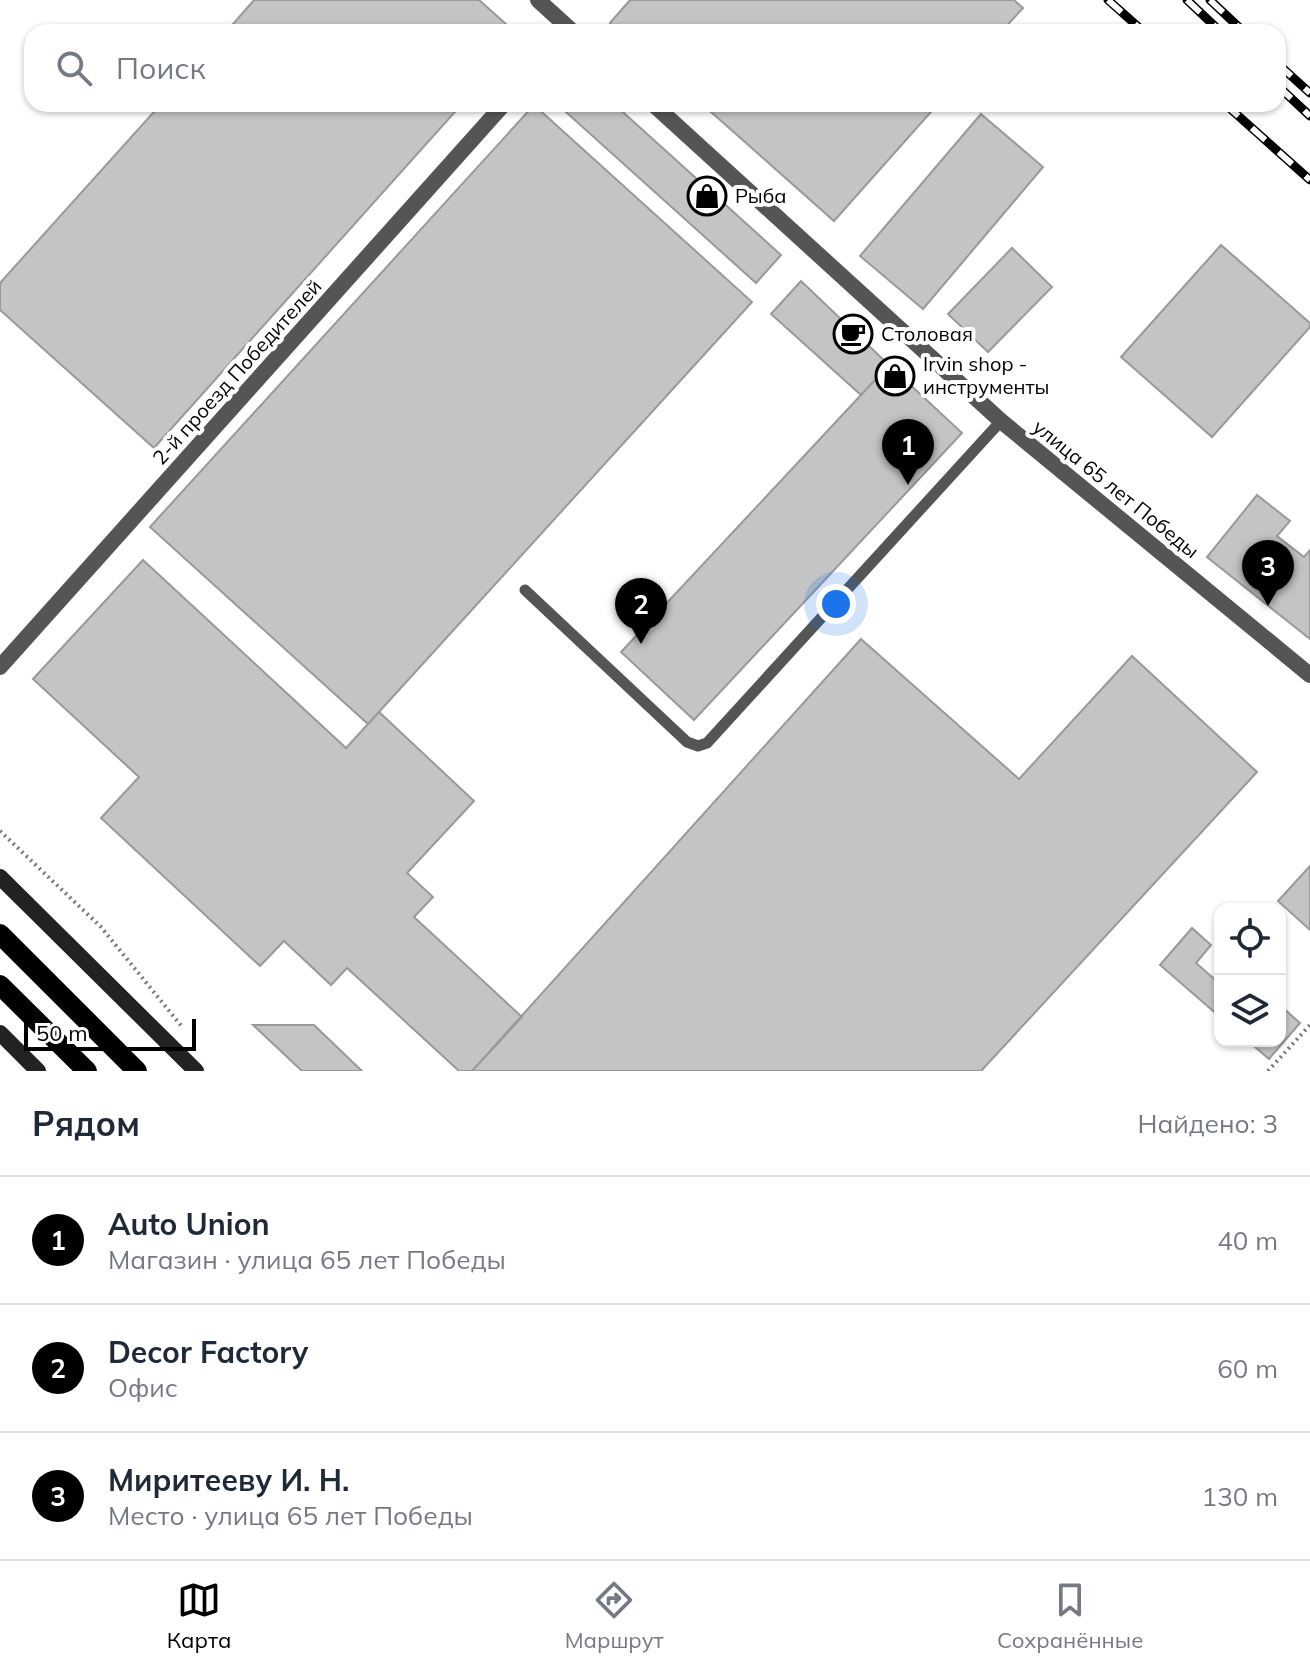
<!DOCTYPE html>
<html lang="ru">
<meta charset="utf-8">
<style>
body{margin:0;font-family:Mulish,sans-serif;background:#f6f6f7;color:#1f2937}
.controls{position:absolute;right:24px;bottom:24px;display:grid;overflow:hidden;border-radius:16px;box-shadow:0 2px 6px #0004}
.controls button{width:72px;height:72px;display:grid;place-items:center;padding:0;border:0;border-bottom:2px solid #e0e1e3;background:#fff;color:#1f2937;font:40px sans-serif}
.scale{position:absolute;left:24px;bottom:20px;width:172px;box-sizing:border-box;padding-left:8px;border:4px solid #000;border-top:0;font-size:22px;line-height:28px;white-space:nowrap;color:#000;-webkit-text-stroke:6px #fff;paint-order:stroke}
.you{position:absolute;left:836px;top:604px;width:28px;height:28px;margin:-20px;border:6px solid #fff;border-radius:50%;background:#1a73e8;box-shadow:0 0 0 12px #1a73e833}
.badge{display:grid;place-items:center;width:52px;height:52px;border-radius:50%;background:#000;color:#fff;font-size:26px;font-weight:700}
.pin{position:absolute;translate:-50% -66px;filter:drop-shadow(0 2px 4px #0008)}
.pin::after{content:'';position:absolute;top:42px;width:28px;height:24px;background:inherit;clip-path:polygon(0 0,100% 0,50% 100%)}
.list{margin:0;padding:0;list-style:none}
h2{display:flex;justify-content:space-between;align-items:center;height:104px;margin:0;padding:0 32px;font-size:34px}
h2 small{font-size:26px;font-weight:400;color:#747a83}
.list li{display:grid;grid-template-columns:52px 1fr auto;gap:24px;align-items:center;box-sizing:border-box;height:128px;padding:0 32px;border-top:2px solid #e0e1e3}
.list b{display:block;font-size:30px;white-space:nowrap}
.list p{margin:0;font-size:26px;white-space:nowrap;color:#747a83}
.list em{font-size:26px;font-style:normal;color:#747a83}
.icon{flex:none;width:44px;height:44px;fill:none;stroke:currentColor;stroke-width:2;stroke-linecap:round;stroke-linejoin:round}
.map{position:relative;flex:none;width:1310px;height:1071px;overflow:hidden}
.search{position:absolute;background:#fff;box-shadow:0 2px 6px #0004;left:24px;right:24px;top:24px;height:88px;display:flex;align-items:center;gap:20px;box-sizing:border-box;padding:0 28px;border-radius:24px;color:#747a83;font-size:30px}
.sheet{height:488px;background:#fff}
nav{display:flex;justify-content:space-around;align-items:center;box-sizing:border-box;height:112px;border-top:2px solid #e0e1e3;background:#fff;font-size:22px;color:#747a83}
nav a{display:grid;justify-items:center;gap:4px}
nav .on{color:#000}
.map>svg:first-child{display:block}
.building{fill:#c4c4c4;stroke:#999;stroke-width:2}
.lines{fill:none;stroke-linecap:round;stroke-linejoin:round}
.path{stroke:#777;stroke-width:4;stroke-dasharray:2 4;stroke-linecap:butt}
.service{stroke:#555;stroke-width:11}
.minor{stroke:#555;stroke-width:16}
.tertiary{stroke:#555;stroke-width:16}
.secondary{stroke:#222;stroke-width:16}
.primary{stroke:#000;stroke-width:20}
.rail-casing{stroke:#000;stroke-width:9}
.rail{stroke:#fff;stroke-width:6;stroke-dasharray:18;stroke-linecap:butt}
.labels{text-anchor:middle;stroke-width:8;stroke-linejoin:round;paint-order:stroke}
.poi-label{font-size:20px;fill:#000;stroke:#fff;text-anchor:start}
.street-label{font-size:20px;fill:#000;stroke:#fff}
</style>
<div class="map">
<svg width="1310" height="1071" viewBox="0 0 1310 1071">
<rect width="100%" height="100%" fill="#fff"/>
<path class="building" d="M 254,0 L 479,0 L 515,32 L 226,32 Z
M 630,0 L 1014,0 L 1023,8 L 1001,32 L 620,32 L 610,23 Z
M 161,104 L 462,104 L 154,448 L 0,310 L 0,283 Z
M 557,104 L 614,104 L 781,255 L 756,283 Z
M 702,104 L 938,104 L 834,221 Z
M 534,105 L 752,302 L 368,724 L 150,527 Z
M 981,114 L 1043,167 L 923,309 L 860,256 Z
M 1221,245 L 1310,323 L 1310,327 L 1212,437 L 1121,357 Z
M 1012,248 L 1052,287 L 988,352 L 948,314 Z
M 801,281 L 889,365 L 861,395 L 771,314 Z
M 889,365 L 962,433 L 694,720 L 621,652 Z
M 1257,495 L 1290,521 L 1277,536 L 1304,557 L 1310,550 L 1310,639 L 1207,557 Z
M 143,560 L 346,748 L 379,712 L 474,801 L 407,873 L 433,897 L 414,917 L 522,1017 L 472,1071 L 459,1071 L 347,968 L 331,985 L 284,941 L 260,966 L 101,818 L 139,777 L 33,679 Z
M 861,639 L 1019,779 L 1132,656 L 1257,772 L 981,1071 L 472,1071 Z
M 1310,866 L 1310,930 L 1278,901 Z
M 1192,928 L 1211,945 L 1196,963 L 1220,984 L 1220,1017 L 1160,965 Z
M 1282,1007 L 1300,1023 L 1269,1059 L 1248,1041 L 1280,1041 Z
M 253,1025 L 314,1025 L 362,1071 L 302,1071 Z"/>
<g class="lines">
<path class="path" d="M 0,831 L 101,927 L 183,1028
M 1268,1071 L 1310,1025"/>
<path class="service" d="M 525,590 L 687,742 L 698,746 L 707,743 L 1001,421"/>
<path class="minor" d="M 0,667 L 504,104"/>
<path class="tertiary" d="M 538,0 L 573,32
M 653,104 L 1001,421 L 1310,675"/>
<path class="secondary" d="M 0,877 L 196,1071
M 0,1033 L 38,1071"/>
<path class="primary" d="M 0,934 L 137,1071
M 0,985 L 87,1071"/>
<g class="rail-casing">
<path id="rail" d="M 1108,0 L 1144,32
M 1187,0 L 1221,32
M 1210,0 L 1244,32
M 1278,64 L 1310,93
M 1278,86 L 1310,116
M 1225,104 L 1310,180"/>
</g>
<use href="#rail" class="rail"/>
</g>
<defs>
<g id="shop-ring" transform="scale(2)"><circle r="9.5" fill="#fff" stroke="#000" stroke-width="1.5"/><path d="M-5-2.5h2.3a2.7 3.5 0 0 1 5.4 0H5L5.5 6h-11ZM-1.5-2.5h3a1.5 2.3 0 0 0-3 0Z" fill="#000"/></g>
<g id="cafe-ring" transform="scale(2)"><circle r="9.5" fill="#fff" stroke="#000" stroke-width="1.5"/><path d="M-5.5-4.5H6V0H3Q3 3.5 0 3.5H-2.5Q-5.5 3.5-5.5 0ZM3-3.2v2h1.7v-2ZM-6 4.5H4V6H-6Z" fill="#000"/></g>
</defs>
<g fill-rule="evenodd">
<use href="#shop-ring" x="707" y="196"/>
<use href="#cafe-ring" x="853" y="334"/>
<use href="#shop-ring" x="895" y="376"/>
</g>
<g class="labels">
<g class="poi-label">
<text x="735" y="203">Рыба</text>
<text x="881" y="341">Столовая</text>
<text x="923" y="371">Irvin shop -<tspan x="923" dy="23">инструменты</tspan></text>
</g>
<g class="street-label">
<text transform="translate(237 372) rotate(-48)" y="7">2-й проезд Победителей</text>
<text transform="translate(1116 489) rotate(39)" y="7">улица 65 лет Победы</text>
</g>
</g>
</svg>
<div class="controls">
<button><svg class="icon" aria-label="locate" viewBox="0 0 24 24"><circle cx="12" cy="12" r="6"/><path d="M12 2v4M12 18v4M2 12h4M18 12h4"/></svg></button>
<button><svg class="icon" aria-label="layers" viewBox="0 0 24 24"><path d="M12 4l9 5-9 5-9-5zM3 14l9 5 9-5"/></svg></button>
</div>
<div class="scale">50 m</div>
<div class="you"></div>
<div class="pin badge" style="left:908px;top:485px">1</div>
<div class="pin badge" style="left:641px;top:644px">2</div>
<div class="pin badge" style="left:1268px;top:606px">3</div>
<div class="search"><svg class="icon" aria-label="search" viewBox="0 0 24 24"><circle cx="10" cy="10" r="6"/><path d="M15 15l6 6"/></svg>Поиск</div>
</div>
<section class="sheet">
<h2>Рядом<small>Найдено: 3</small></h2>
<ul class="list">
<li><span class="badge">1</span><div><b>Auto Union</b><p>Магазин · улица 65 лет Победы</p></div><em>40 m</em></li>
<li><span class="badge">2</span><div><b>Decor Factory</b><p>Офис</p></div><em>60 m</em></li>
<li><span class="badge">3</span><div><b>Миритееву И. Н.</b><p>Место · улица 65 лет Победы</p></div><em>130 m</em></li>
</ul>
</section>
<nav>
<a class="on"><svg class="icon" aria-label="map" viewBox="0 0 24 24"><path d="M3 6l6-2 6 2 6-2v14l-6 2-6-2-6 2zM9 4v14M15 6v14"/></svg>Карта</a>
<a><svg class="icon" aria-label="directions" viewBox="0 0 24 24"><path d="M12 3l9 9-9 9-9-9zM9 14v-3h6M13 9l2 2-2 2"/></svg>Маршрут</a>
<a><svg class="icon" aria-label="saved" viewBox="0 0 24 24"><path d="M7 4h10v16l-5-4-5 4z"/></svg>Сохранённые</a>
</nav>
